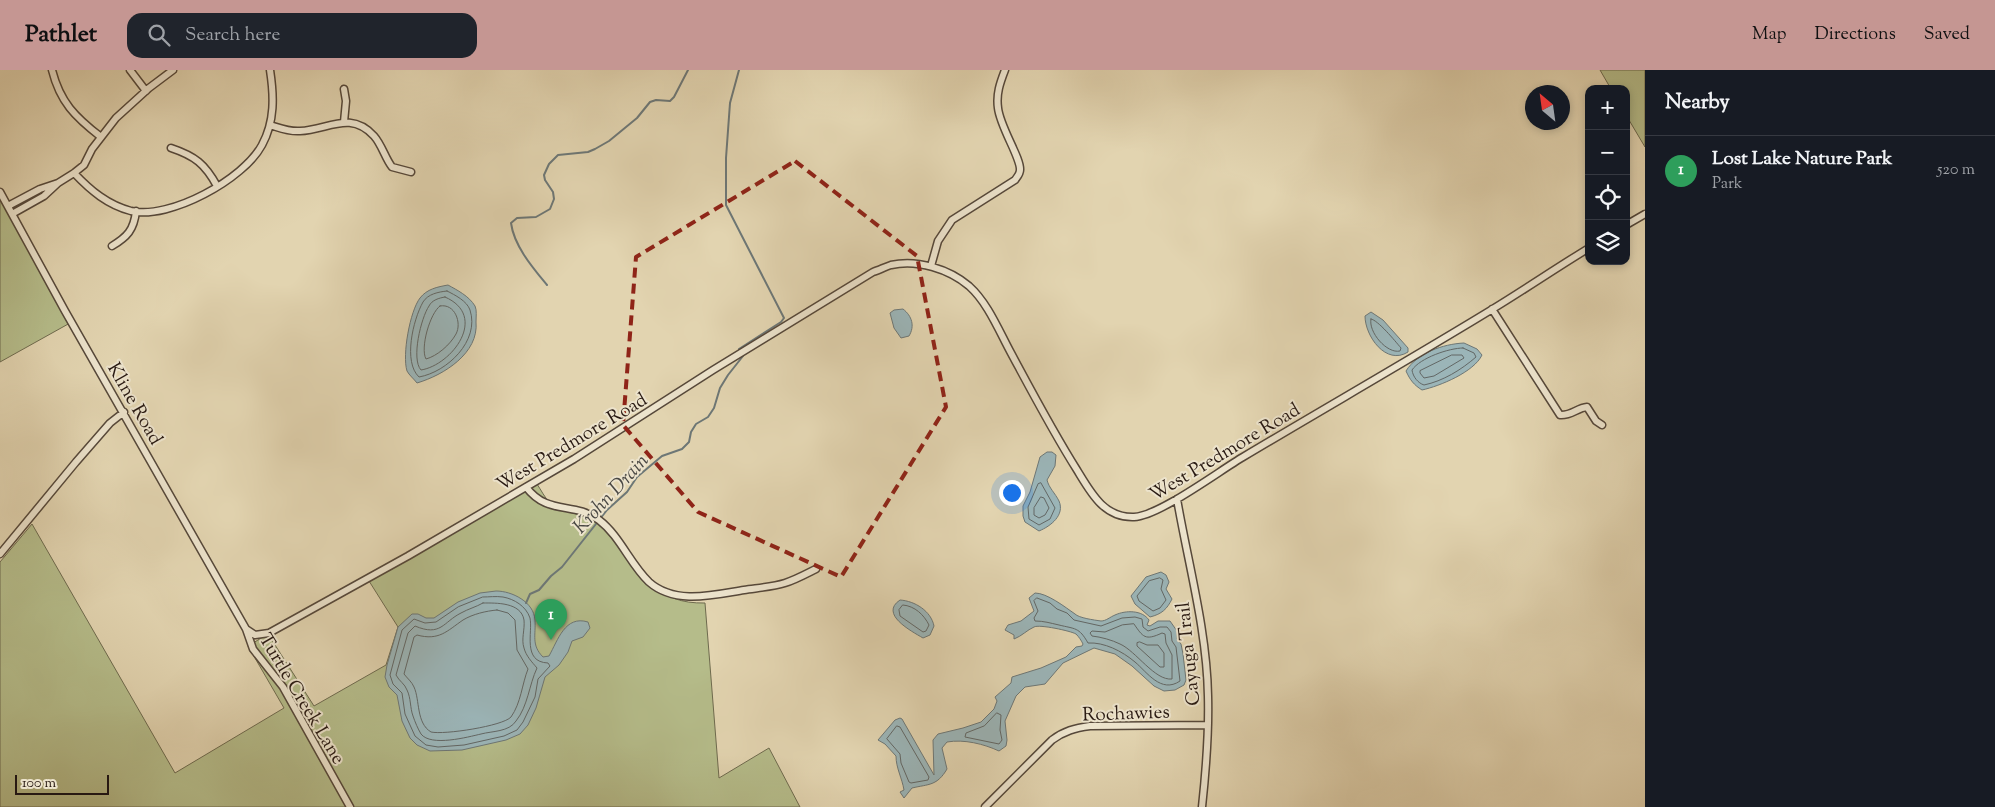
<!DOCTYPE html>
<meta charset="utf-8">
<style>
body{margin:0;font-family:"Sorts Mill Goudy",serif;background:#20242c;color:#f1f3f6}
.controls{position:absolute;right:15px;top:15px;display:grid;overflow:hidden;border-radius:10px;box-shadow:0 2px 8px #0003}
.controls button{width:45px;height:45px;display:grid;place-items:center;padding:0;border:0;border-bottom:1px solid #363941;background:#171b24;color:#f1f3f6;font:25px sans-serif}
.compass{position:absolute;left:1525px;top:15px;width:45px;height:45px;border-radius:50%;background:#171b24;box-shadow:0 2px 8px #0003;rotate:331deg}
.scale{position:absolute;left:15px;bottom:12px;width:94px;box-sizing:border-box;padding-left:5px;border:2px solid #281912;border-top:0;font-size:14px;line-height:18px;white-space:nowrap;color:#281912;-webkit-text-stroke:4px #ece3cc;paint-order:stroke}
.you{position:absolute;left:1011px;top:422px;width:18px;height:18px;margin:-12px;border:4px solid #fff;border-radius:50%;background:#1a73e8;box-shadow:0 0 0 8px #1a73e833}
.badge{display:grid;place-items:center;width:32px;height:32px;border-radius:50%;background:#c59692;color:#fff;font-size:16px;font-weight:700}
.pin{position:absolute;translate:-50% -41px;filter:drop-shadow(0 1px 2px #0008)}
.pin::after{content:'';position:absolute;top:26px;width:18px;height:15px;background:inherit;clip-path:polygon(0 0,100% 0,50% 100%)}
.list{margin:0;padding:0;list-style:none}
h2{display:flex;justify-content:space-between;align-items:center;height:65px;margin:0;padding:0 20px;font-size:21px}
h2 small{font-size:16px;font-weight:400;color:#9ea1a6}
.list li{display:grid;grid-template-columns:32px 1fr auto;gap:15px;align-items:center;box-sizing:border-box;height:70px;padding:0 20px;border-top:1px solid #363941}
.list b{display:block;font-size:19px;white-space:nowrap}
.list p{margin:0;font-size:16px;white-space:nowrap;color:#9ea1a6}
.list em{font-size:16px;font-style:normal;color:#9ea1a6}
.icon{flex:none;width:28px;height:28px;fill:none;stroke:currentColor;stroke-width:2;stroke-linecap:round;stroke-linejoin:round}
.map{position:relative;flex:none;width:1645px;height:737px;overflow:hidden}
header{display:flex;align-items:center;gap:30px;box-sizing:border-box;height:70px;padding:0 25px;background:#c59692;color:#111}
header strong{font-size:24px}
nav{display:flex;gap:28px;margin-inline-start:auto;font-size:18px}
.search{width:350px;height:45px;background:#20242c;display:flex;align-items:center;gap:12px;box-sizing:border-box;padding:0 18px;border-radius:15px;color:#9ea1a6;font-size:19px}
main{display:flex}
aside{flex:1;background:#171b24}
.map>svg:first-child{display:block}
.green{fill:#b5bc8a;stroke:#6e6a4e}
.water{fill:#9bb5b8;stroke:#6d7776}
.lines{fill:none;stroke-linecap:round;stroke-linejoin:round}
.shore{stroke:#626765;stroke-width:1}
.stream{stroke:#6d7776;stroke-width:2}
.minor-casing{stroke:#56483a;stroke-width:9}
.minor{stroke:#ece3cc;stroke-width:6}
.marked{fill:none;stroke:#8f2418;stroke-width:4;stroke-dasharray:10 6;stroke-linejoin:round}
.labels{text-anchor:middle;stroke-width:4;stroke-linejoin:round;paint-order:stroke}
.street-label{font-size:19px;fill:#281912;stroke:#ece3cc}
.water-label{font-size:20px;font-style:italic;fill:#4a4844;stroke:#ece3cc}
</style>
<header>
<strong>Pathlet</strong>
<div class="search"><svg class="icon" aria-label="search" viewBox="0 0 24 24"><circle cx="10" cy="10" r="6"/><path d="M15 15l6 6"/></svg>Search here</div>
<nav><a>Map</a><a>Directions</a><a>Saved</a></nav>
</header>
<main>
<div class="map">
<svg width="1645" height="737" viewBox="0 0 1645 737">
<rect width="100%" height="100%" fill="#e2d4b0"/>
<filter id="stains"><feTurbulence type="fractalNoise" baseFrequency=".004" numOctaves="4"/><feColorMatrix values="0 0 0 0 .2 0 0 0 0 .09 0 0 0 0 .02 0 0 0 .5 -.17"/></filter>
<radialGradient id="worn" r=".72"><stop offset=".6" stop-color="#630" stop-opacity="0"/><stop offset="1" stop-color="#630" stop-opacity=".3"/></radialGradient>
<path class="green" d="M 1600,0 L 1645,0 L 1645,77 L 1626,45 L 1626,19 L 1611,19 Z
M 0,124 L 70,253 L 0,292 Z
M 537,414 C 541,420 545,428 550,433 C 565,446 588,442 603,455 C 609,460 613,467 618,473 C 645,506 657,534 705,533 L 719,708 L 769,678 L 800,737 L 0,737 L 0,492 L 32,454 L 175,703 L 284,638 L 248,576 L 268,564 L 314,636 L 386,595 L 398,557 L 369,511 Z"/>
<path class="water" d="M 448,215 C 457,220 469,226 475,236 C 477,240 476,247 476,252 C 479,283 444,305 417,313 C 414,309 409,305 407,301 C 402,285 410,241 420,228 C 427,219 437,217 448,215 Z
M 903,239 C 912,246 915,256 909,266 L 901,268 L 894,258 L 890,243 L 894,240 Z
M 1371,242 L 1383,250 L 1408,278 L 1408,282 C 1386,296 1365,266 1365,246 Z
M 1464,273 L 1477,279 L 1482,285 C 1474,302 1440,316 1422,320 C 1414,315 1410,310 1406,301 C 1417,283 1443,274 1464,273 Z
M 1047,382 L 1052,382 L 1056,385 L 1055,396 L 1047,410 C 1049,418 1055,423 1059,431 C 1065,445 1051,456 1039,461 L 1025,452 L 1023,446 L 1023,436 L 1030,422 L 1040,387 Z
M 1161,502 L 1166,505 L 1169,512 L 1166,519 L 1172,529 C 1167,539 1162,544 1150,547 L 1135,534 L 1131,526 L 1146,507 Z
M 496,521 C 512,521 534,532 535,550 C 536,565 531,575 543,587 L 549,586 C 558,570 565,545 588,552 L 590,558 L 583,567 L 572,571 L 568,582 L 559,595 L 545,607 L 536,638 L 528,655 L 520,664 L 506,670 L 462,680 L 430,681 L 417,675 L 410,668 L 402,651 L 397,625 L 389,617 L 385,607 L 387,595 L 398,557 L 412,544 L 418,544 L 426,548 L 434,548 L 458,532 L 480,523 Z
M 1035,523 C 1047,523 1065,537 1075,544 C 1079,548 1094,550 1101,551 C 1106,551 1110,547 1115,545 C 1126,540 1142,540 1149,550 L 1147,555 L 1150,556 L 1158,551 L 1170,551 L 1177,561 L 1177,569 L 1181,574 L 1183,584 L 1186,610 L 1184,615 L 1175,620 L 1164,621 L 1154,616 L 1132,596 L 1115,584 L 1094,578 L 1063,593 L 1045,614 L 1025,617 L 1016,626 L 1005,651 L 1007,670 L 1006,676 L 999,681 C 984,674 964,669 947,672 L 942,678 L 947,699 C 937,716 929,714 912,718 L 904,728 L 900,722 L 904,720 C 902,708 896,698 896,686 L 885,674 L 878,670 L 895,650 L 900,648 L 902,649 L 934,705 L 933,670 L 938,664 L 963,658 L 981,652 L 994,639 L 997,631 L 995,627 L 1011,613 L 1012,607 L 1041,598 L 1066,587 L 1076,577 L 1082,576 L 1083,574 C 1081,570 1079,567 1076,564 C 1071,561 1039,554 1034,557 C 1027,560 1022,566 1014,569 L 1014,565 L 1005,560 L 1008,555 L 1021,551 L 1034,541 L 1029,528 Z
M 900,530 C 915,531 931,541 934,556 L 930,565 L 923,568 C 911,561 879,544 900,530 Z"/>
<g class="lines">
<path class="shore" d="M 447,221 C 455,225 467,231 470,240 C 480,271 447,302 419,307 C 403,292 413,250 423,232 C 428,224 438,222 447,221 Z
M 445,227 C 489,246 452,295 421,300 C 411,289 421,248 429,236 C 432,230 439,228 445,227 Z
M 440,236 C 455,233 462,253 456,264 C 450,275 437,286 426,289 C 420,278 430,243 440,236 Z
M 1371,249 C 1378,250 1395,271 1401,278 L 1400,281 C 1387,284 1368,262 1371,249 Z
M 1463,278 L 1474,283 L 1476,287 C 1461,300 1443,311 1424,315 C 1418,313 1413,307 1412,300 C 1420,288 1449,278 1463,278 Z
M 1452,285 L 1462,285 L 1464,288 L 1434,306 L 1424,308 L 1420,303 L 1420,301 Z
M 1041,413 L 1055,438 L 1050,449 L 1039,455 L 1029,449 L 1028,437 L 1038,414 Z
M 1041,427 L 1044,428 L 1049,438 L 1045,445 L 1039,448 L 1034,445 L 1034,438 Z
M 1160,508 L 1163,510 L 1161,519 L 1166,530 L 1160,538 L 1153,541 L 1139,531 L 1137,526 L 1149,511 Z
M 483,527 C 489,527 496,526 503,527 C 514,529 526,536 530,548 C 533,562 522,592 548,593 L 550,596 L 538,609 L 535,627 L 523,652 L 517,660 L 504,666 L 464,675 L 438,677 L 426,675 L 415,666 L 405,644 L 402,623 L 393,614 L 390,605 L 402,560 L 414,549 L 425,553 L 436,552 L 458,537 Z
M 1037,528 L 1050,533 L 1057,539 L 1067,543 L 1074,550 L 1101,556 L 1122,548 L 1135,547 L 1142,549 L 1143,557 L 1148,561 L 1160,557 L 1167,557 L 1171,562 L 1172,571 L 1176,577 L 1180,611 C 1161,624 1147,602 1135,592 C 1122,581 1104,572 1088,573 C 1079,557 1075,559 1059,555 C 1050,553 1044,551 1035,551 L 1034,548 L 1038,541 L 1034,531 Z
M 483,533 C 496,533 521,532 524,550 C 525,560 521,569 524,578 C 526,586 532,592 537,598 C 529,615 528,636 516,651 C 509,662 492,661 481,664 C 468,667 431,677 421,664 C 418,659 415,652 413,646 C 410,638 411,628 407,620 C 405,614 399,611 396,605 L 408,563 L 415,556 C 441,567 443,552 461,543 C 468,539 476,537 483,533 Z
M 903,535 C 915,536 924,545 929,555 L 926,561 L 923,562 L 900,546 L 899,540 Z
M 497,540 L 508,543 L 515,550 L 517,580 L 528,599 C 522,614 521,633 511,647 C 503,656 444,665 431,662 C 416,653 420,630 414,617 C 412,612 407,608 404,604 L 414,567 L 417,565 C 439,571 447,561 463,550 C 473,544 486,541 497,540 Z
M 1134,554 C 1143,567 1145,571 1162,563 L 1165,564 L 1166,573 L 1172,585 L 1172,609 C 1155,611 1136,581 1120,574 C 1112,570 1101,567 1092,566 L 1090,563 L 1092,561 L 1105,562 L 1122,555 Z
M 1140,572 L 1147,575 L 1158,575 L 1164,583 L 1164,597 L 1160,597 L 1137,576 L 1137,573 Z
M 997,643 L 1001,645 L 1000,660 L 1002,670 L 999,674 L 965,667 L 966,663 L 984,656 Z
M 897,656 L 900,657 L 929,707 L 928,710 L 911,713 L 909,712 L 901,693 L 900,684 L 887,669 Z"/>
<path class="stream" d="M 547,215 C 533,198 514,176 511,153 L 517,148 L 536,147 L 550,139 L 554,129 L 553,122 L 545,110 L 544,105 L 549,94 L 558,85 L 588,82 L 595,79 L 609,71 L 637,48 L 650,32 L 656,30 L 670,31 L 674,27 L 688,0
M 739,279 L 781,252 L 784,248 L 726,135 L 726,88 L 730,33 L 739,0
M 526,533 L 530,524 L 539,520 L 551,506 L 562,497 L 607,440 L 627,422 L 637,407 L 662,386 L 682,379 L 689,372 L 691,362 L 696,354 L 708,347 L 714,338 L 720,318 L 728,305 L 743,286"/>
<g class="minor-casing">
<path id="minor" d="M 52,0 C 60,32 75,47 101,67
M 130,0 L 146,21
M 344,52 L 346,31 L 344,19
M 270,55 C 280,58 289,62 300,61 C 328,60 350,40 374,66 C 382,75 385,88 392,97 L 411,102
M 171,78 C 195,86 205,94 217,116
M 74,103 C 91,121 108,135 131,141 C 170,150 244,109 262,75 C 275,51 274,26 270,0
M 58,113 L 74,103 L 84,95 L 92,79 L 116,48 L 149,18 L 173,0
M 0,122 L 65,241 L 246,559 L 253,579 L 283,617 L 350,737
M 8,136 L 40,119 L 58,113 L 44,126 L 12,144
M 1626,155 L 1645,144
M 112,176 C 127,167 134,160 136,141
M 931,196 L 938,171 L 952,150 L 1015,110 C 1017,107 1020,104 1020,100 C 1021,88 1000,57 998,38 C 996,24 1000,13 1005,0
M 1492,239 L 1560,345 C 1571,346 1577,338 1587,337 L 1596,351 L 1602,355
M 526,417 C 548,446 573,431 599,450 C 620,466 630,494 649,512 C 675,535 713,525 744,520 C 757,518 772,517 785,513 C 795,510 806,504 816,499
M 1177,429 C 1188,493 1207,561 1208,626 C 1209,663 1206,700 1202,737
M 0,484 L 76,392 L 110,353 L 124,342
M 246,559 L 255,565 L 269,563 L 408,486 L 574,389 L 713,300 L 873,202 C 879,200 885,197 891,195 C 917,189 949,199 969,216 C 988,233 999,261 1011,283 C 1032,322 1053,362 1077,400 C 1091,423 1104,448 1134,447 C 1159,446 1219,401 1243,387 C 1325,338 1409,290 1491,240 C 1524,220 1556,198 1589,178
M 985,737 L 1052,670 C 1064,661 1075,658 1090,656 L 1208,655"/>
</g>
<use href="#minor" class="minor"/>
</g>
<path class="marked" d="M 795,91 L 917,186 L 946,337 L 841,507 L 698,442 L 623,355 L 636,187 Z"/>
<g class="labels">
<g class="street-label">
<text transform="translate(136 333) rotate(60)" y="7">Kline Road</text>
<text transform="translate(571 371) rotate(-31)" y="7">West Predmore Road</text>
<text transform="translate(1224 381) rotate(-31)" y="7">West Predmore Road</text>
<text transform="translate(1187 584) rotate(-96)" y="7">Cayuga Trail</text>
<text transform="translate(303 628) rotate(59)" y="7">Turtle Creek Lane</text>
<text transform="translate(1126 642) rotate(-2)" y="7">Rochawies</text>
</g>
<g class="water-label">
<text transform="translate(610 423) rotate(-47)" y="7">Krohn Drain</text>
</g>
</g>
<rect width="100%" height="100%" filter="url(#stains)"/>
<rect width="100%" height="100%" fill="url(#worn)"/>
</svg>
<div class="controls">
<button>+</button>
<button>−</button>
<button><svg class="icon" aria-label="locate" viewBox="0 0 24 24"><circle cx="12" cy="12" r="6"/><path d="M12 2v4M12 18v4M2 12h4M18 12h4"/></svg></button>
<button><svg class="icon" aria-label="layers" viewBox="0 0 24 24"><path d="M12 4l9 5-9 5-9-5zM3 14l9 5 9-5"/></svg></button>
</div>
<svg class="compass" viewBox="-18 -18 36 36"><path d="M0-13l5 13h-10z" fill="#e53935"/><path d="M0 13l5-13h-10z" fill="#9ea1a6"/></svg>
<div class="scale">100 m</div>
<div class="you"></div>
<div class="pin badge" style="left:551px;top:570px;background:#2e9e5b">1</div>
</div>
<aside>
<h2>Nearby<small></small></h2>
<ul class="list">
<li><span class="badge" style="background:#2e9e5b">1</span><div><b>Lost Lake Nature Park</b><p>Park</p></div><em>520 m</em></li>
</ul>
</aside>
</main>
